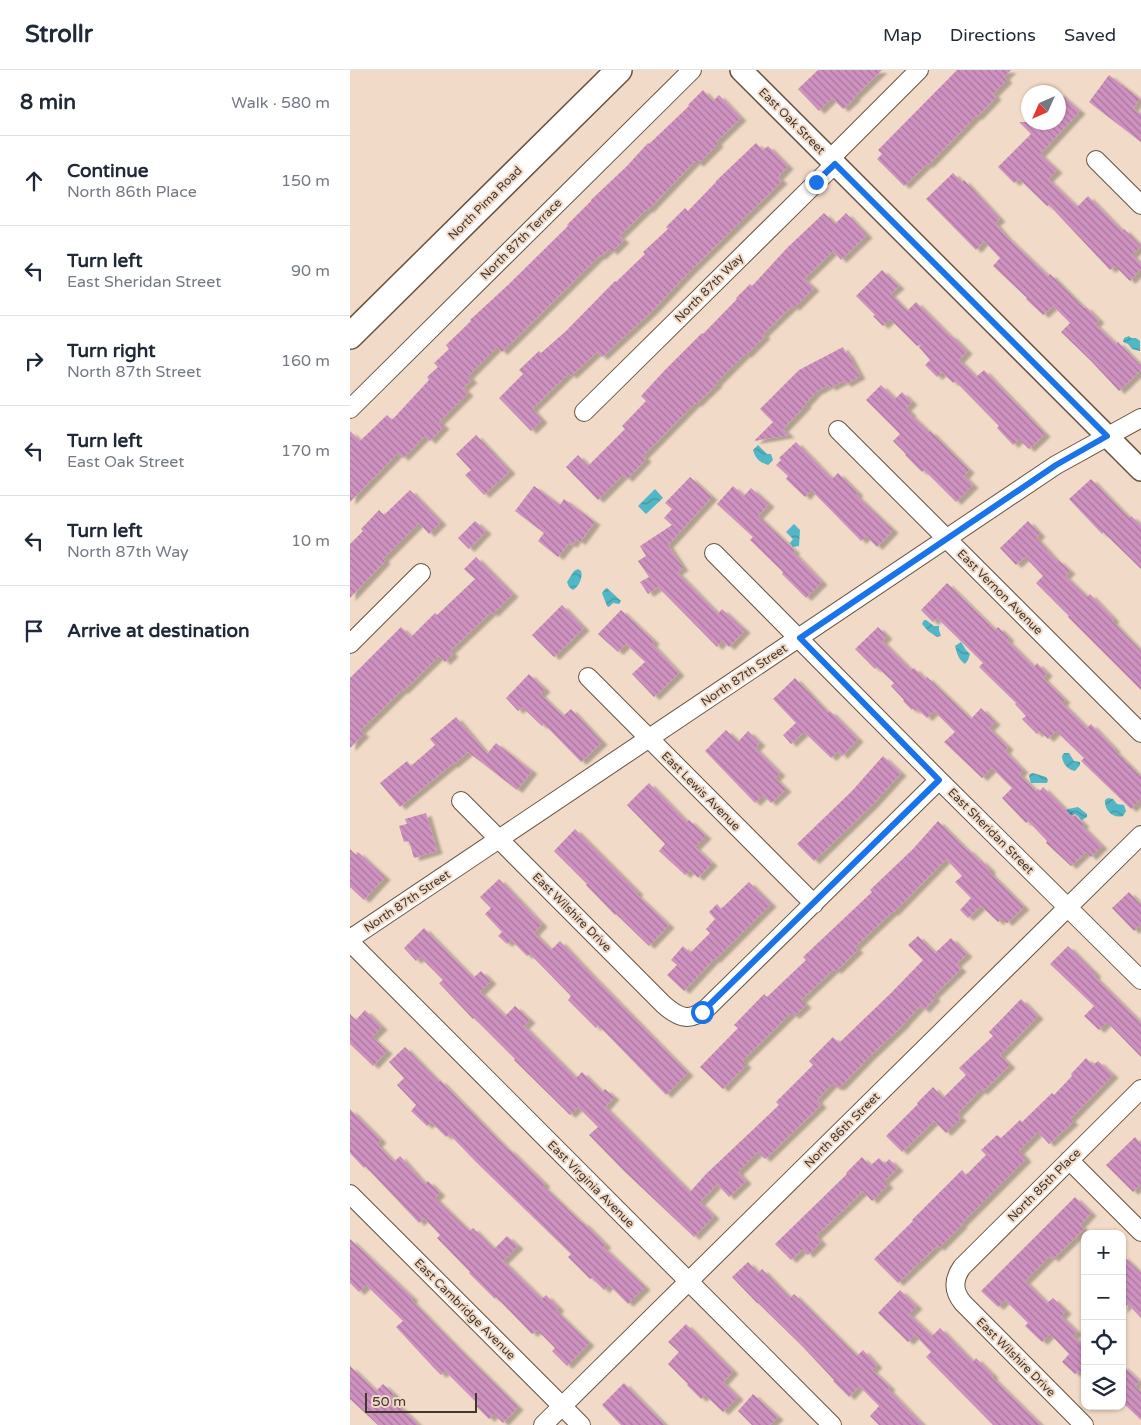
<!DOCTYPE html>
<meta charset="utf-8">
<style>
body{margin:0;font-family:"Varela Round",sans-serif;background:#f6f6f7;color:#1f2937}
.controls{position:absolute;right:15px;bottom:15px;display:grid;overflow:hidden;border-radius:10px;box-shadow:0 1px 4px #0004}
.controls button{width:45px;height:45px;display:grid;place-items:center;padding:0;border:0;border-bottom:1px solid #e0e1e3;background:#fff;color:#1f2937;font:25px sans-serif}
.compass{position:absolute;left:671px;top:15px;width:45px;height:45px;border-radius:50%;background:#fff;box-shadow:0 1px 4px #0004;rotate:225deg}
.scale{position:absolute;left:15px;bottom:12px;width:112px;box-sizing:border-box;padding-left:5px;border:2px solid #40372f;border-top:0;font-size:14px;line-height:18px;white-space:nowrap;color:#40372f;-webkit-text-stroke:4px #f1dac7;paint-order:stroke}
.stop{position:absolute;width:15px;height:15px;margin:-11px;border:4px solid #1a73e8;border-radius:50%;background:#fff}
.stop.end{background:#1a73e8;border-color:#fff;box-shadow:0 1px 5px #0008}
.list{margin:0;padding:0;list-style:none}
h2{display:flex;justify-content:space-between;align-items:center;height:65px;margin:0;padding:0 20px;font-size:21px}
h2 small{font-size:16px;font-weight:400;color:#747a83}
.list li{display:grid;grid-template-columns:32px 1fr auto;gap:15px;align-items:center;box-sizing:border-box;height:90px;padding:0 20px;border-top:1px solid #e0e1e3}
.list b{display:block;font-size:19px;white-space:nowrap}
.list p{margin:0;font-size:16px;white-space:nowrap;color:#747a83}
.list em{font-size:16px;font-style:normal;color:#747a83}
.icon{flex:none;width:28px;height:28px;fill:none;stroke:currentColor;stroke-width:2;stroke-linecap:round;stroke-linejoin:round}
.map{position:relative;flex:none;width:791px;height:1355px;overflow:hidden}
header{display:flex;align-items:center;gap:30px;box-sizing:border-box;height:70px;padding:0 25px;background:#fff;border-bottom:1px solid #e0e1e3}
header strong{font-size:24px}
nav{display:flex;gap:28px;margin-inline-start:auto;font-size:18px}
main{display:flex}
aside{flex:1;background:#fff}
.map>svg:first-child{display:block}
.water{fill:url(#water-waves)}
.building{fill:url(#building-back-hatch);filter:url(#shadow)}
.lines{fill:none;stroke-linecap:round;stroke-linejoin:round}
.minor-casing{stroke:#675443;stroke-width:20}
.tertiary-casing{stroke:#675443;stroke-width:24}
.secondary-casing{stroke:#675443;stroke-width:28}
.minor{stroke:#fff;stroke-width:18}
.tertiary{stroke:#fff;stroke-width:21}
.secondary{stroke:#fff;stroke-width:25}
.route{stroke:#1a73e8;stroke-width:6}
.labels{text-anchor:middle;stroke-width:4;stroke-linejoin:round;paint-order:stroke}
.street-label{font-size:12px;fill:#40372f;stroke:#f1dac7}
</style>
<header>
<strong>Strollr</strong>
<nav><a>Map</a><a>Directions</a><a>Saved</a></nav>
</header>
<main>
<aside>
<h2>8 min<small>Walk · 580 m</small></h2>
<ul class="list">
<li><svg class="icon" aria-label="ahead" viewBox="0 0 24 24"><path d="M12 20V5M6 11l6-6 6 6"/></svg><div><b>Continue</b><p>North 86th Place</p></div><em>150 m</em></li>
<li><svg class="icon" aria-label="left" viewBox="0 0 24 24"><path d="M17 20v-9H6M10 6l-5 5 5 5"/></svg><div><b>Turn left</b><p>East Sheridan Street</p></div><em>90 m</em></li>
<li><svg class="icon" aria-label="right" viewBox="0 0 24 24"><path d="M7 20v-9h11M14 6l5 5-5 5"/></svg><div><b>Turn right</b><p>North 87th Street</p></div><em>160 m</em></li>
<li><svg class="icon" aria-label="left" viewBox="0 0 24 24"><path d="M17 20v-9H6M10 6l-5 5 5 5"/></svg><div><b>Turn left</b><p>East Oak Street</p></div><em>170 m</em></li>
<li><svg class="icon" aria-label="left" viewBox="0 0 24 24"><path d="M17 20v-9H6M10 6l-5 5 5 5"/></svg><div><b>Turn left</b><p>North 87th Way</p></div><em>10 m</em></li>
<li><svg class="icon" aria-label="arrive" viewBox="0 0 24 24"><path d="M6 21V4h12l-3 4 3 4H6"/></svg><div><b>Arrive at destination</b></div></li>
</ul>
</aside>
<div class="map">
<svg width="791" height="1355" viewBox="0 0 791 1355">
<defs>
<pattern id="water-waves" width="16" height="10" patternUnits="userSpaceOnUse" patternTransform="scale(1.25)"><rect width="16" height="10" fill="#51b6c6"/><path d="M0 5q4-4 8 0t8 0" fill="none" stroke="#4595a1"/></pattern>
<pattern id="building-back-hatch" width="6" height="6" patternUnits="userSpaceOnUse" patternTransform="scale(1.25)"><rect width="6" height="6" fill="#ce91c0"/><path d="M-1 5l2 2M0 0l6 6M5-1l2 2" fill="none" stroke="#a9779c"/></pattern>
<filter id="shadow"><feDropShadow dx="5.5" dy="3" stdDeviation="1" flood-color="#0004"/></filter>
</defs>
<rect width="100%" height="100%" fill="#f1dac7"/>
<path class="water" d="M 779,266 L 781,268 L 786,268 L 790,271 L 790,281 L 782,279 L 778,274 L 773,272 L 774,268 Z
M 408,375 L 417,384 L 421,384 L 423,390 L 418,395 C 410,393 405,388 403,380 Z
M 305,419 L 313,428 L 296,444 L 288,436 Z
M 444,454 L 450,460 L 449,476 L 443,477 L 440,473 L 443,469 L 436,462 Z
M 228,499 L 231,501 C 233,507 229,517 223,520 L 219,517 L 217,512 L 224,501 Z
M 257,518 L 270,530 L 271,531 L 269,534 L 263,533 L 259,537 L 257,536 L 252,523 L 255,519 Z
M 574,550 L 576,550 L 584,556 L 589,556 L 589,560 L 591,566 L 587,567 L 578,561 L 572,554 Z
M 611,572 L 616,580 L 620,584 L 618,590 L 615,594 C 608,589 607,583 605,576 Z
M 714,683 L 719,683 L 724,691 L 730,692 L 730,695 L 725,701 C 718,700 712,693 712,686 Z
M 683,703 L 696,707 L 698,710 L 697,713 L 681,713 L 679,706 L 680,704 Z
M 758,728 L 763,729 L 767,734 L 774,735 L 776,741 L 773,746 C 763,749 754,740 755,730 Z
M 728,737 L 737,744 L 737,747 L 732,750 L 725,744 L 720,746 L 716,741 L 718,739 Z"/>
<path class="building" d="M 468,0 L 532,0 L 504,27 L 505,28 L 493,39 L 482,28 L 469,41 L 448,19 Z
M 607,0 L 661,0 L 654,7 L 657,10 L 643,24 L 646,27 L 627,47 L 626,46 L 578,95 L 577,94 L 554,116 L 527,89 L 532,84 L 528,80 Z
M 759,5 L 790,29 L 783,38 L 791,44 L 791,72 L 739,32 Z
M 353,20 L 363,31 L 369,25 L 391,48 L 366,72 L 368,74 L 348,94 L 345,91 L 298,140 L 297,139 L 269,166 L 274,170 L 262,182 L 259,179 L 250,187 L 249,186 L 152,282 L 147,277 L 118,306 L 122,310 L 113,318 L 118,323 L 89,352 L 94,356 L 80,371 L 75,366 L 53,388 L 48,383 L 0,432 L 0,361 L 10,371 L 37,345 L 42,350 L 79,310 L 77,307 L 88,297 L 84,293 L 99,279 L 96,275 L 121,251 L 120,250 L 159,214 L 218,156 L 217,155 L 241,131 L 241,130 L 277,96 L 298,73 L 299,74 L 339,36 L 338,35 Z
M 708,22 L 730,41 L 690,84 L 707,100 L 698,109 L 727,137 L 738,126 L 772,161 L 774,159 L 791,176 L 782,185 L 791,194 L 791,199 L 780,211 L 765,196 L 760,200 L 699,135 L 697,136 L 669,109 L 664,113 L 648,97 L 681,64 L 669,52 L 708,52 Z
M 406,73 L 413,80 L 418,76 L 438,96 L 428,107 L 432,111 L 340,201 L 302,241 L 252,287 L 247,282 L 221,306 L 219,303 L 182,339 L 192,350 L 181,361 L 149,328 L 173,304 L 169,300 L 189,281 L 191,283 L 216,261 L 265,211 L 266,212 L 295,184 L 293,182 L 318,159 L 316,157 L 335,138 L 338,141 L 366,112 L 366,111 Z
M 603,103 L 612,112 L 614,110 L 650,149 L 645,153 L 656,166 L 698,206 L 700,204 L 734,238 L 736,237 L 749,250 L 745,254 L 766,274 L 768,272 L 791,296 L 791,300 L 769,321 L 741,291 L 711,262 L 720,253 L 703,236 L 693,245 L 676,229 L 677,228 L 643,196 L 650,188 L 634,171 L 626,180 L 576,129 Z
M 474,143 L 485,154 L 496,143 L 517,165 L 491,190 L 483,181 L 454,209 L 464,218 L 444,238 L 442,236 L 413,264 L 415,266 L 396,285 L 395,284 L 366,313 L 367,314 L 346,334 L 345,333 L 293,386 L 296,389 L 277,409 L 273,405 L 248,430 L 216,397 L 228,385 L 238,396 L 275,359 L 272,356 L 296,331 L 291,326 L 314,301 L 352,263 L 353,264 L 387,229 L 386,228 L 400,214 L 402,216 L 437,178 Z
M 532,200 L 549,216 L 540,224 L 557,241 L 566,232 L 600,266 L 601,265 L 617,281 L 609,290 L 626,307 L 634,300 L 695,364 L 679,379 L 669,369 L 663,375 L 647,358 L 649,356 L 605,311 L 603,313 L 592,302 L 587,307 L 575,295 L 580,290 L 569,277 L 572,274 L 567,276 L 540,249 L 533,256 L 523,246 L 525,245 L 506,226 Z
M 493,277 L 496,283 L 497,282 L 510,306 L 496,314 L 493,311 L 480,318 L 479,315 L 466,322 L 455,334 L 456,335 L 433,359 L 439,365 L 404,371 L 423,352 L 410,339 L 449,300 Z
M 531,315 L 545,329 L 552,322 L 562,332 L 556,338 L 561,343 L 560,344 L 579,362 L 580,361 L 619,400 L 614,406 L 623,415 L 606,432 L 574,400 L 572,402 L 555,385 L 556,384 L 543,371 L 550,364 L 516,330 Z
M 126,365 L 160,401 L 134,425 L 115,405 L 121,400 L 106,384 Z
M 446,372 L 482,409 L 488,403 L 508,423 L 506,425 L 543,460 L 527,477 L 516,466 L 511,471 L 461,420 L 455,427 L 436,409 L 438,406 L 426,395 L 431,390 L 429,388 Z
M 340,407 L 362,427 L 318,475 L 333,498 L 327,502 L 368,544 L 372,539 L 395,560 L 379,577 L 372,571 L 367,577 L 308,517 L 298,524 L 290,512 L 299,507 L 288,491 L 296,486 L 290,476 L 322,455 L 314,448 L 322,439 L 315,433 Z
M 741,409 L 779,448 L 781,446 L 791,455 L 791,499 L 753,462 L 752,464 L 719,429 Z
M 184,416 L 210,435 L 214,429 L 245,452 L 230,472 L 226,469 L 222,475 L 219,473 L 208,487 L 188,471 L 194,463 L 165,441 Z
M 383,416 L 394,426 L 401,418 L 419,434 L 408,446 L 445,481 L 443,482 L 472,512 L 456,528 L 432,504 L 433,502 L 400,470 L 403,467 L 367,434 Z
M 60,420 L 91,452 L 79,464 L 69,453 L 33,489 L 35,491 L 0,528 L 0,474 L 13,461 L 11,459 L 29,440 L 34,445 Z
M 125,451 L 136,461 L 119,479 L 108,468 Z
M 678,451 L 690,464 L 686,468 L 707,491 L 708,490 L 720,501 L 715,506 L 737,527 L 740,524 L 764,549 L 762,551 L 791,581 L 791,620 L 718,547 L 719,546 L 686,513 L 693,506 L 675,487 L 666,495 L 650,478 Z
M 126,487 L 163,524 L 143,544 L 141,542 L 100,581 L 103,584 L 95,592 L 89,586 L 53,621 L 52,620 L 10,661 L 14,664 L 0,678 L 0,608 L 51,557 L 61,567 L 85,543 L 87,545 L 125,509 L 114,499 Z
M 597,513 L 645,560 L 648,557 L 659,568 L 657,570 L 684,597 L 687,593 L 697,603 L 693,608 L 715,630 L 712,633 L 737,658 L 741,654 L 765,679 L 764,680 L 791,707 L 791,729 L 781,739 L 731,691 L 734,688 L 706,661 L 698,669 L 690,661 L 687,664 L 672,649 L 676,646 L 665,634 L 666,633 L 629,597 L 633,593 L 622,582 L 587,548 L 583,552 L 571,540 Z
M 212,535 L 234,558 L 204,587 L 182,565 Z
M 271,540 L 304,571 L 302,574 L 329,603 L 304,627 L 282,604 L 295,592 L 276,574 L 268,582 L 248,564 Z
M 528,557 L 537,566 L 532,571 L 561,600 L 564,598 L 575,609 L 577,607 L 621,649 L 631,638 L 645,652 L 639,658 L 658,677 L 655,681 L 673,700 L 669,704 L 686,721 L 688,719 L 690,721 L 693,717 L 723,747 L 725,745 L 734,754 L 732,756 L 752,776 L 741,787 L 736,782 L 721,796 L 696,773 L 697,771 L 678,751 L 676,753 L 652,728 L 662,718 L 642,698 L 632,708 L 594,672 L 605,662 L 584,641 L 577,648 L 567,639 L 565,641 L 563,638 L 562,640 L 553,631 L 554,630 L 541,616 L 544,613 L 527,597 L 525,599 L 505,579 Z
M 179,604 L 195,619 L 190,624 L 213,646 L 221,639 L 252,672 L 231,692 L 194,654 L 192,656 L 172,637 L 168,641 L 156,628 Z
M 445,608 L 478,643 L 480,641 L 508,669 L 492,686 L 488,681 L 481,688 L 454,662 L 441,674 L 433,665 L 446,653 L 423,629 Z
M 106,647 L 137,684 L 146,673 L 182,701 L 167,720 L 118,682 L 103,695 L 102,694 L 50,737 L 30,713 L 57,691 L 61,696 L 85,675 L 80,669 Z
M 376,660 L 388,672 L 398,661 L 410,673 L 405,678 L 430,703 L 425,708 L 436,719 L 421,733 L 413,725 L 405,733 L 355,681 Z
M 533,686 L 551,703 L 523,734 L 464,791 L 447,774 L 502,721 Z
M 299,713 L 337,752 L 339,750 L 356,766 L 345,777 L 362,793 L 348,808 L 340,800 L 335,805 L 309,781 L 315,774 L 277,735 Z
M 76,743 L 87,781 L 64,788 L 59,771 L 54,772 L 49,756 L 57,754 L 55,749 Z
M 588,751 L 617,780 L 618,779 L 630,791 L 631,790 L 640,799 L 640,803 L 674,837 L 657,853 L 652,848 L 648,852 L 631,836 L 618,848 L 610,840 L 621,828 L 605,812 L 612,806 L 596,789 L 543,843 L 542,842 L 505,877 L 508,880 L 486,901 L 484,899 L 451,930 L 456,935 L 444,946 L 441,943 L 392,991 L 396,995 L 373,1019 L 350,997 L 388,958 L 384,955 L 414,924 L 417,927 L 456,890 L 453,887 L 522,822 L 520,820 L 563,779 Z
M 225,759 L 288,822 L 286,824 L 319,855 L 299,876 L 266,844 L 265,845 L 236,815 L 237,814 L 204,781 Z
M 0,779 L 6,785 L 8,782 L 35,807 L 14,830 L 0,817 Z
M 149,809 L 192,854 L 184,863 L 201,880 L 210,871 L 238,901 L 338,1003 L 316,1025 L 248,955 L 246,958 L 218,930 L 221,926 L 180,884 L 177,886 L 161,870 L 157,874 L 148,866 L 152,862 L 135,844 L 141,838 L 130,827 Z
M 399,812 L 421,834 L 365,890 L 364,889 L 334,921 L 317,905 L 327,895 L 321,890 L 333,876 L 340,883 L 360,863 L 356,859 L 365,849 L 359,842 L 367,834 L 371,839 Z
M 779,822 L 791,835 L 791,854 L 784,861 L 762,838 Z
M 74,858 L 123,908 L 131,901 L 141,911 L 130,922 L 155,946 L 165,936 L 180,950 L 174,956 L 226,1008 L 232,1002 L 252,1022 L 255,1019 L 264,1027 L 255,1037 L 340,1122 L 356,1104 L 429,1035 L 426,1032 L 463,995 L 459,991 L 483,967 L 489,973 L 541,923 L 573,890 L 558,875 L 568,866 L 585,883 L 601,868 L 617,884 L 606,894 L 611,899 L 583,926 L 585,928 L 574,940 L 570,936 L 554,953 L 555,953 L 520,986 L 490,1017 L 485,1017 L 482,1014 L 467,1030 L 471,1035 L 415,1089 L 408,1082 L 388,1102 L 396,1111 L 379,1127 L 367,1114 L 350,1132 L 364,1146 L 344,1167 L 273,1100 L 239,1065 L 248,1057 L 228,1037 L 220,1045 L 164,990 L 165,989 L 124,948 L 123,949 L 89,913 L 93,910 L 70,887 L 66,891 L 54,878 Z
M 718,876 L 746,904 L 744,906 L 791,953 L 791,987 L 757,952 L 749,960 L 734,946 L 744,936 L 700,894 Z
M 671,929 L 688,946 L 650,985 L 660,995 L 632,1022 L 630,1020 L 607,1044 L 611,1048 L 596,1063 L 584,1051 L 552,1082 L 536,1066 L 568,1034 L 567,1033 L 583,1017 L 593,1028 L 616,1005 L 609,998 L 643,966 L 639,962 Z
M 15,940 L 32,957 L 22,967 L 37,981 L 23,996 L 0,974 L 0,944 L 6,950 Z
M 55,977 L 89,1012 L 90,1010 L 158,1080 L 159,1079 L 195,1114 L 193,1116 L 232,1153 L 233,1152 L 256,1175 L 253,1177 L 295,1217 L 278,1234 L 259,1215 L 254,1220 L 242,1208 L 240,1209 L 218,1187 L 221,1184 L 126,1092 L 99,1064 L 96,1067 L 81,1052 L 77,1056 L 61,1041 L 66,1035 L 47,1015 L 54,1008 L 39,992 Z
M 736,988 L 743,995 L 748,991 L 763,1005 L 720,1049 L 723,1052 L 699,1074 L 688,1062 L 669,1081 L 676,1089 L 611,1154 L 612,1155 L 589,1178 L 587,1176 L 548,1213 L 524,1189 L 563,1151 L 562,1150 L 612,1100 L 616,1105 L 636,1085 L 631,1080 L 647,1065 L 651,1068 L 670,1050 L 672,1052 L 702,1023 L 704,1025 L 722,1006 L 721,1004 Z
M 0,1039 L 31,1070 L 27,1074 L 44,1092 L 50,1086 L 75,1114 L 78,1111 L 90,1123 L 85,1128 L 119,1161 L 123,1158 L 144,1179 L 157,1166 L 168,1176 L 153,1191 L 192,1229 L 196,1225 L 209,1238 L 206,1241 L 239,1273 L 217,1296 L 202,1281 L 205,1278 L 187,1260 L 182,1264 L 146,1227 L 145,1229 L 119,1203 L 120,1202 L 87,1168 L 90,1165 L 74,1148 L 69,1153 L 15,1096 L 14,1098 L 0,1083 Z
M 785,1067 L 791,1074 L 791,1114 L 783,1122 L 756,1095 Z
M 512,1087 L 520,1096 L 529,1088 L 535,1094 L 539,1089 L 548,1098 L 534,1111 L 538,1115 L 522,1131 L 513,1121 L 466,1166 L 471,1172 L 458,1185 L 453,1179 L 441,1190 L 425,1174 L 497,1104 L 496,1103 Z
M 725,1127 L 741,1143 L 730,1155 L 734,1159 L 703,1189 L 700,1186 L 675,1211 L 697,1233 L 703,1228 L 716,1241 L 711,1246 L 727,1262 L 723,1266 L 735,1277 L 735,1307 L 729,1301 L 725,1304 L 712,1292 L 719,1284 L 700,1264 L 692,1272 L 675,1256 L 678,1253 L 655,1230 L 648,1237 L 631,1221 Z
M 0,1169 L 63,1228 L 61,1230 L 101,1271 L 168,1337 L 153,1353 L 144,1344 L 139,1349 L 126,1336 L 128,1334 L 95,1301 L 91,1305 L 83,1297 L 46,1257 L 53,1251 L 16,1215 L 9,1222 L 0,1213 Z
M 772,1185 L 791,1203 L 791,1248 L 778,1234 L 772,1240 Z
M 398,1192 L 408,1203 L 412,1199 L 440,1228 L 444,1224 L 507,1286 L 513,1280 L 527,1295 L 522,1300 L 540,1317 L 538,1319 L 573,1355 L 529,1355 L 520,1346 L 529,1336 L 509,1316 L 499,1327 L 483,1311 L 484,1310 L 452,1276 L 408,1233 L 407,1233 L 382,1207 Z
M 550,1220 L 567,1236 L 559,1244 L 582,1266 L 590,1258 L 623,1292 L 626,1288 L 643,1305 L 642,1307 L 691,1355 L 643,1355 L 576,1287 L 581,1282 L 565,1265 L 558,1272 L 528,1243 Z
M 336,1254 L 383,1301 L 373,1312 L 388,1327 L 373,1342 L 355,1325 L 351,1329 L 337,1315 L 338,1314 L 318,1294 L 329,1282 L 318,1272 Z
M 772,1295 L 789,1311 L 785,1316 L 791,1322 L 791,1350 L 772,1332 Z
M 0,1296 L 26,1321 L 33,1314 L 44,1324 L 41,1328 L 69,1355 L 28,1355 L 0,1329 Z
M 274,1313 L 315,1355 L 271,1355 L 252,1335 Z
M 403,1324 L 428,1347 L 420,1355 L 402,1355 L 388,1341 Z"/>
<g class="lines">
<g class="minor-casing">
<path id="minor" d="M 480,89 L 569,0
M 746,90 L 791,135
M 0,339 L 342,0
M 234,342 L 485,94
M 488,360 L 791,663
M 364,483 L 589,710 L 791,910
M 0,574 L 71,503
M 238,607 L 464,834
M 111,731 L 314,935 C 330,949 341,952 358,937 L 589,710
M 0,869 L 706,395 L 791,348
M 0,872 L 482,1355
M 719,1090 L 791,1162
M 0,1124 L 231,1355
M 193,1355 L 791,765
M 734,1355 L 613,1233 C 603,1221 603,1210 612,1197 L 791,1019"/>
</g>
<g class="tertiary-casing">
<path id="tertiary" d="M 391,0 L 791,400"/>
</g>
<g class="secondary-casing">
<path id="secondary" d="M 0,266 L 269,0"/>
</g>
<use href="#minor" class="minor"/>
<use href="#tertiary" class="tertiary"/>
<use href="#secondary" class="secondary"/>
</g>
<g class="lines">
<path class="route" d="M 352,942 L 589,710 L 450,568 L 706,395 L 757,366 L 485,94 L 466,112"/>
</g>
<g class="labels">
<g class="street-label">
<text transform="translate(442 51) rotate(45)" y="4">East Oak Street</text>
<text transform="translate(135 133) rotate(-45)" y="4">North Pima Road</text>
<text transform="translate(171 169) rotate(-45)" y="4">North 87th Terrace</text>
<text transform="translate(359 218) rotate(-45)" y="4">North 87th Way</text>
<text transform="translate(650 522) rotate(45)" y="4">East Vernon Avenue</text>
<text transform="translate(394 605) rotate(-34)" y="4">North 87th Street</text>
<text transform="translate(351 721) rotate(45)" y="4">East Lewis Avenue</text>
<text transform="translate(641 761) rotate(45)" y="4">East Sheridan Street</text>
<text transform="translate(57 831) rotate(-34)" y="4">North 87th Street</text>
<text transform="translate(222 842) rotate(45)" y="4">East Wilshire Drive</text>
<text transform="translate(492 1060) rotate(-45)" y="4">North 86th Street</text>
<text transform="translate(241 1114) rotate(45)" y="4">East Virginia Avenue</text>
<text transform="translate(694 1115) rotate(-45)" y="4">North 85th Place</text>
<text transform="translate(115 1239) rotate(45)" y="4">East Cambridge Avenue</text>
<text transform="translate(666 1287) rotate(45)" y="4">East Wilshire Drive</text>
</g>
</g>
</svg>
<div class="controls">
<button>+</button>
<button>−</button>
<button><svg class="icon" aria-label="locate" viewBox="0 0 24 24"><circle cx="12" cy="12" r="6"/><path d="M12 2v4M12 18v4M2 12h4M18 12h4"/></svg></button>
<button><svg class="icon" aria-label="layers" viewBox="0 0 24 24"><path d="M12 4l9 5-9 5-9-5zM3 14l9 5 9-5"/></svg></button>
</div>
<svg class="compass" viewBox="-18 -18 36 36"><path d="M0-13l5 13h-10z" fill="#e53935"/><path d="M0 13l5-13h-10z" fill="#747a83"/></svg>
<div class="scale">50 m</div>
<div class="stop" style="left:352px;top:942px"></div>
<div class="stop end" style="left:466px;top:112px"></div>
</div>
</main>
